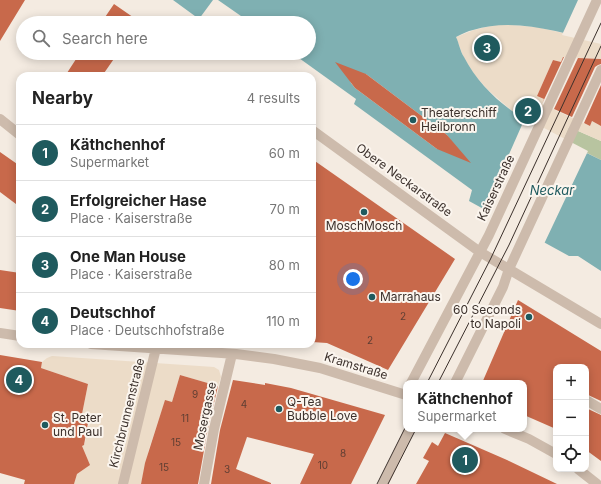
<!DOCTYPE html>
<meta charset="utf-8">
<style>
body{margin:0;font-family:Inter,sans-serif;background:#f6f6f6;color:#222}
.controls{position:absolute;right:12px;bottom:12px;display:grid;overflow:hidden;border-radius:8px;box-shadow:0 2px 10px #0003}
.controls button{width:36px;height:36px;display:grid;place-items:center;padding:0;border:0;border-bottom:1px solid #e0e0e0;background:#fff;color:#222;font:20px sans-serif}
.you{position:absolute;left:353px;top:279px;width:14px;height:14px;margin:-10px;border:3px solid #fff;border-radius:50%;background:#1a73e8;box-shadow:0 0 0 6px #1a73e833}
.badge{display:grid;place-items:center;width:26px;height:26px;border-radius:50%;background:#1f5a5e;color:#fff;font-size:13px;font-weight:700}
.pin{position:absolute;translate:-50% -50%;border:2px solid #fff;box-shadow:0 1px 4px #0006}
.popup{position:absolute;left:403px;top:380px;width:124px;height:52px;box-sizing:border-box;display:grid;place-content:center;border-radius:8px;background:#fff;filter:drop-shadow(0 1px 3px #0005);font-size:13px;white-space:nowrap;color:#767676}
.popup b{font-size:15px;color:#222}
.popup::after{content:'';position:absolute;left:50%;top:100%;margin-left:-8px;border:8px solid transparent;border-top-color:#fff}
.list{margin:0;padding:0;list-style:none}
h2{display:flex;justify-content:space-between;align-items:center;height:52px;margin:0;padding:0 16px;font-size:17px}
h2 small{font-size:13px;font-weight:400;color:#767676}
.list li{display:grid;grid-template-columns:26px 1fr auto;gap:12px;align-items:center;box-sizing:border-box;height:56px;padding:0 16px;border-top:1px solid #e0e0e0}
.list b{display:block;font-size:15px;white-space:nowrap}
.list p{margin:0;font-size:13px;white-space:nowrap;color:#767676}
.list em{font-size:13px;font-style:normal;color:#767676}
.icon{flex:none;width:22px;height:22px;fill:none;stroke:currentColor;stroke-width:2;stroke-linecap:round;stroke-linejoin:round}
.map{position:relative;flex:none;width:601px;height:484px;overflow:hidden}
.search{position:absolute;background:#fff;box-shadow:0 2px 10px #0003;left:16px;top:16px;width:300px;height:44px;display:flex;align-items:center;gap:10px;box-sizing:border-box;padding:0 14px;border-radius:22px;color:#767676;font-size:15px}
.panel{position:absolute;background:#fff;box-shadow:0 2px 10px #0003;left:16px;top:72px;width:300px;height:276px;border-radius:12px}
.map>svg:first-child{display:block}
.green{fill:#b8c4a0}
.plaza{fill:#ecdcc8;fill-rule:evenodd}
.water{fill:#7fb0b2;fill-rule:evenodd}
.pier{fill:#f4ebe1}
.building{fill:#c8694b}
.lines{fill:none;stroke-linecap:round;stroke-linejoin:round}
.minor{stroke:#cdbbac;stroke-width:10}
.tram{stroke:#3b302b;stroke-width:1}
.poi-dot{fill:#1f5a5e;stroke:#fbf5ee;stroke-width:1.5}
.labels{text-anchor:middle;stroke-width:4;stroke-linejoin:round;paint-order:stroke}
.number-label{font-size:10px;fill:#5e3e33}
.poi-label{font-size:12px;fill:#3b302b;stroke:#fbf5ee;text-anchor:start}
.street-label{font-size:12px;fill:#3b302b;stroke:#fbf5ee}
.water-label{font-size:13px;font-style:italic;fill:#1f5a5e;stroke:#fbf5ee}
</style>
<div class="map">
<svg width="601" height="484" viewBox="0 0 601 484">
<rect width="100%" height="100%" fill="#f4ebe1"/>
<path class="green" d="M 569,127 L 601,141 L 601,160 L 563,141 Z"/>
<path class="plaza" d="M 494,25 L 511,25 L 537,27 L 601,42 L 601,59 L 563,57 L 561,62 L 553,60 L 537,96 L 544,99 L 542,104 L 590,126 L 592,121 L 599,125 L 601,120 L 601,141 L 569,127 L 563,141 L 530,124 L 511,110 L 487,89 L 474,74 L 463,56 L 456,37 L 474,30 ZM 481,37 L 498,43 L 492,60 L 475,53 Z
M 52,356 L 214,367 L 219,370 L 221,377 L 218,386 L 180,375 L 172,402 L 165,401 L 149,449 L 141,484 L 74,484 L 77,474 L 87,467 L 89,463 L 87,459 L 83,457 L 81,442 L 85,444 L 85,442 L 88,426 L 90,425 L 89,423 L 87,424 L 80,423 L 88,384 L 41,368 L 42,362 L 47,358 Z"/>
<path class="water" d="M 173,0 L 213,0 L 199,19 Z
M 218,0 L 601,0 L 601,42 C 561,33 515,17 473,30 C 468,31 462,34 456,37 C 459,43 460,51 464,57 C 491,110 550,135 601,160 L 601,271 L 578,256 L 569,256 L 469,201 L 472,190 L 354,104 L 356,99 L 292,53 L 309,53 L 309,23 L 251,23 ZM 366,74 L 447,135 L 455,147 L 437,149 L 355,88 L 351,83 L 349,78 Z"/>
<path class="pier" d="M 578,0 L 601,0 L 601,44 L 562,35 Z
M 525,118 L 588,151 L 544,244 L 484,211 Z"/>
<path class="building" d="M 0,0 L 25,0 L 0,41 Z
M 114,4 L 140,22 L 139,23 L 101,23 Z
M 481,37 L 498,43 L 492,60 L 475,53 Z
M 80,53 L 118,53 L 102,76 L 65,76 Z
M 563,57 L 564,57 L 542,104 L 544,99 L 537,96 L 553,60 L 561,62 Z
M 578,58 L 601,59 L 601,64 L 598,65 L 595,67 L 572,117 L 554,109 Z
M 335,62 L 366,74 L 447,135 L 471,163 L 437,149 L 355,88 Z
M 601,85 L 601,126 L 592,121 L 590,126 L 584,123 Z
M 0,152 L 20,166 L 20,207 L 0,192 Z
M 312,159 L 455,259 L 388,370 L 327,343 L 312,342 Z
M 0,270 L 20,273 L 20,311 L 0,308 Z
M 518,300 L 601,351 L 601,401 L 586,394 L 586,367 L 556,367 L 556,429 L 524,415 L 524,383 L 482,383 Z
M 0,355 L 42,362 L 41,368 L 88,384 L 82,414 L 88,423 L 84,445 L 82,446 L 90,465 L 77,474 L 74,484 L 24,484 L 25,480 L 0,473 Z
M 180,375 L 218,386 L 208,428 L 198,484 L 141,484 L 145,463 L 165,400 L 172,402 Z
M 233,380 L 265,385 L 265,383 L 291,388 L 385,415 L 351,484 L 300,484 L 314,454 L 247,437 L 236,469 L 271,483 L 271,484 L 211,484 L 220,430 Z
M 586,408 L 601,415 L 601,461 L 586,450 Z
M 445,433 L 507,460 L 557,484 L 416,484 L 429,461 L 423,458 L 432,442 L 438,446 Z"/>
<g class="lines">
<path class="minor" d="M 0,119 L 20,135
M 312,130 L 480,252 L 601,324
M 0,333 L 20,336
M 91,344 L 236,354 L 274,359 L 320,368 L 406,395
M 411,383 L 489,235 L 597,0
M 455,383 L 503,287 L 509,269 L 601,70
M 586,400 L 601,409
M 505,429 L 529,439 L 556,454
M 578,469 L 597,484
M 123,484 L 157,344
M 204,484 L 214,429 L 232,354
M 383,484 L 410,429"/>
<path class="tram" d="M 427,383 L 491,258 L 601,23
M 438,383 L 509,245 L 601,46
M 377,484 L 406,426
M 388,484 L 416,429"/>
</g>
<g class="poi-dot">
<circle cx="413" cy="120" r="4"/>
<circle cx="364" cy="212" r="4"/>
<circle cx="372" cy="297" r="4"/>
<circle cx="529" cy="317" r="4"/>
<circle cx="279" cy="409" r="4"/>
<circle cx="45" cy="425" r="4"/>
</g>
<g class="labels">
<g class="number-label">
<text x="403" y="320">2</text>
<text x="370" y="344">2</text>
<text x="195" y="398">9</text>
<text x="244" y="408">4</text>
<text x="185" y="422">11</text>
<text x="176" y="446">15</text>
<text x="343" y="457">8</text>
<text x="323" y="469">10</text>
<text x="164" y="471">15</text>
<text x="227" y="473">3</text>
</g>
<g class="poi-label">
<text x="421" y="117">Theaterschiff<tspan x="421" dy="14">Heilbronn</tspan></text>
<text x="364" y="230" text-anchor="middle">MoschMosch</text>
<text x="380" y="301">Marrahaus</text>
<text x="521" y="314" text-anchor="end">60 Seconds<tspan x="521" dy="14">to Napoli</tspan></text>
<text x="287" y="406">Q-Tea<tspan x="287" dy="14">Bubble Love</tspan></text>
<text x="53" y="422">St. Peter<tspan x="53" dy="14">und Paul</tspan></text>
</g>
<g class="street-label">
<text transform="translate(404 180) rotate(36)" y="4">Obere Neckarstraße</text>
<text transform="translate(496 188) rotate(-65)" y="4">Kaiserstraße</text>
<text transform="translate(356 366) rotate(17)" y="4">Kramstraße</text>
<text transform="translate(127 413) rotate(-76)" y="4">Kirchbrunnenstraße</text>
<text transform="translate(205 416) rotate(-78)" y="4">Mosergasse</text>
</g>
<g class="water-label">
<text x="552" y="195">Neckar</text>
</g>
</g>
</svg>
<div class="controls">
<button>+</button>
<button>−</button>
<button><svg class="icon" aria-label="locate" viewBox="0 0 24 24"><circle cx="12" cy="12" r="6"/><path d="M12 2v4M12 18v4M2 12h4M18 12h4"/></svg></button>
</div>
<div class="you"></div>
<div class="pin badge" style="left:465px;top:460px">1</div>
<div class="popup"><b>Käthchenhof</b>Supermarket</div>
<div class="pin badge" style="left:528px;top:111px">2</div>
<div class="pin badge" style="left:487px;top:48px">3</div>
<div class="pin badge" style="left:19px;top:380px">4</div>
<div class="search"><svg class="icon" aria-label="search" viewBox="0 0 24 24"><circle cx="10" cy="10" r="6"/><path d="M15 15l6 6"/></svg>Search here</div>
<section class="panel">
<h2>Nearby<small>4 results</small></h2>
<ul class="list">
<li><span class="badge">1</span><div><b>Käthchenhof</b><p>Supermarket</p></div><em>60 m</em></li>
<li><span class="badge">2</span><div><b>Erfolgreicher Hase</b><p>Place · Kaiserstraße</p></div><em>70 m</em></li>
<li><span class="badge">3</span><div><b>One Man House</b><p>Place · Kaiserstraße</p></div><em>80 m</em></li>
<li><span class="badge">4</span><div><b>Deutschhof</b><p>Place · Deutschhofstraße</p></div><em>110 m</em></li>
</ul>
</section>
</div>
